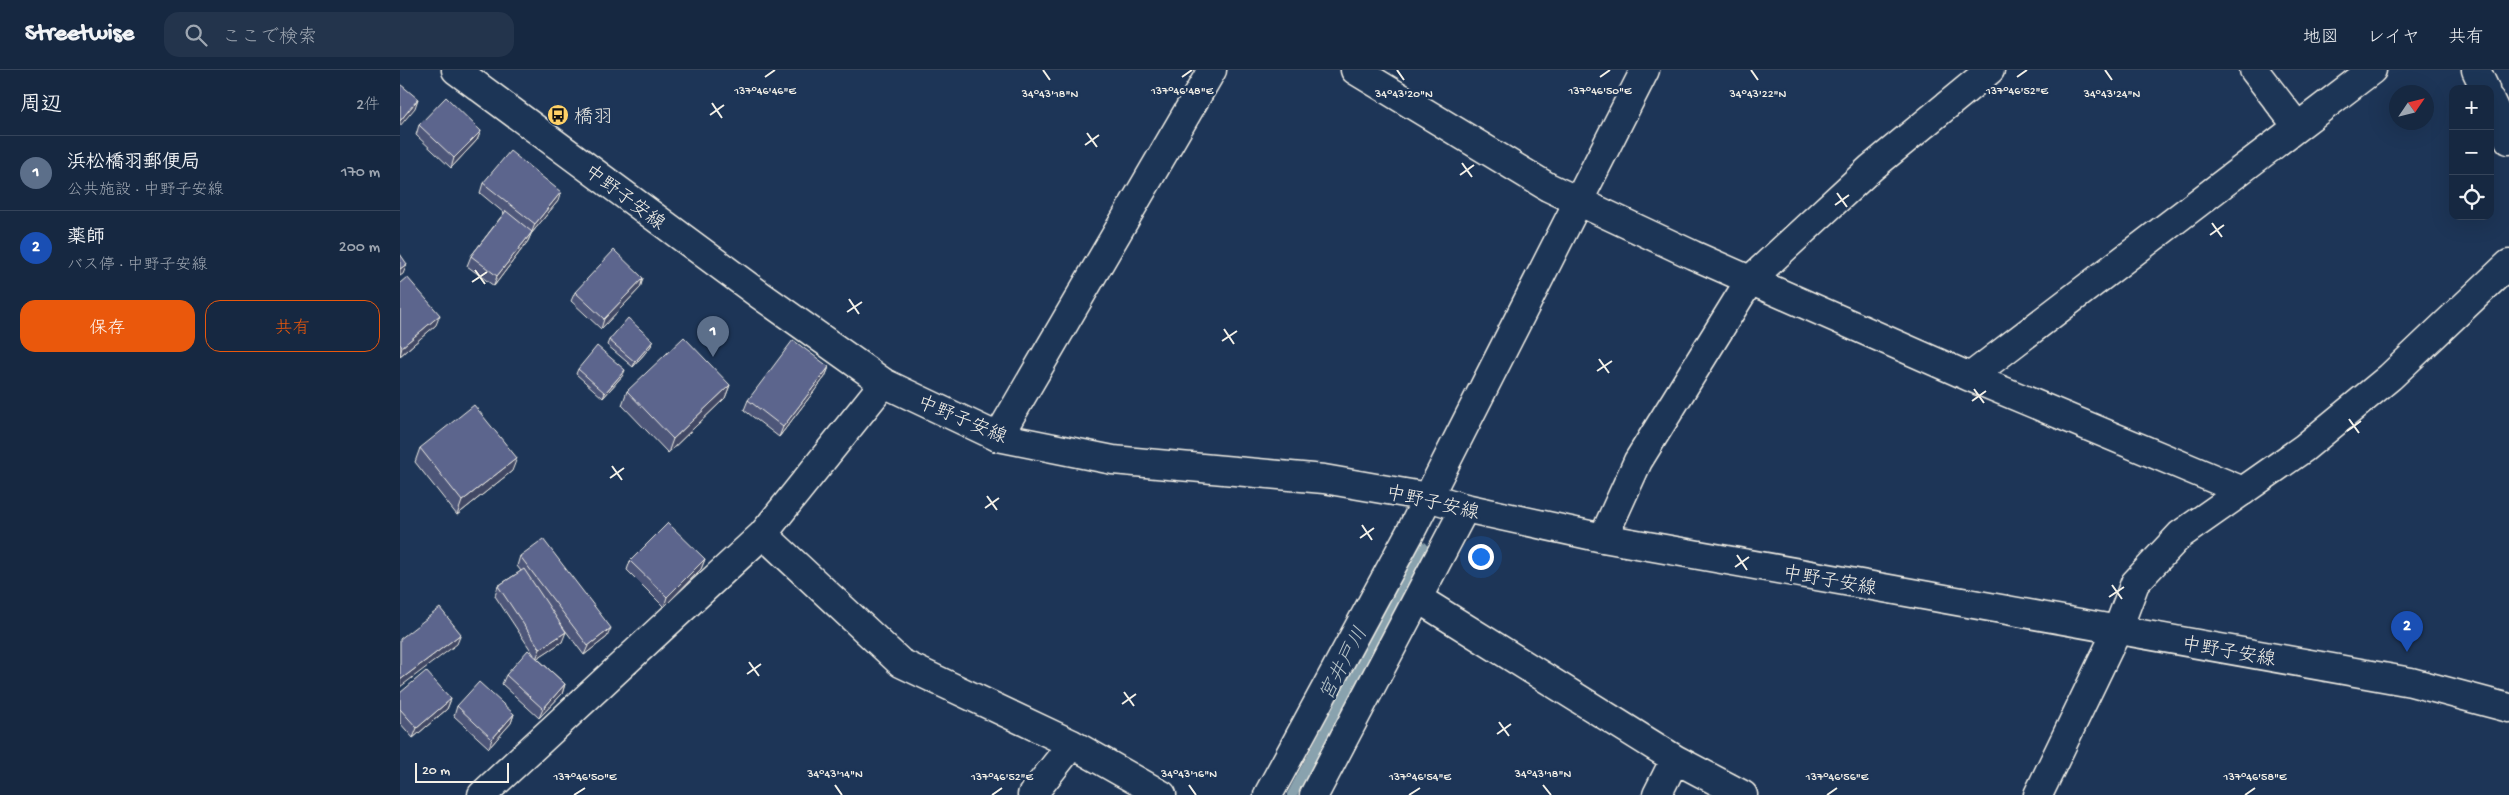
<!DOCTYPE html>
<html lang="ja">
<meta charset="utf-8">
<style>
body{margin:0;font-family:"Gochi Hand","Klee One",sans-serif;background:#23344c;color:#f1f3f6}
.controls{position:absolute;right:15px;top:15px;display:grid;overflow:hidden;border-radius:10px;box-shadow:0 5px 20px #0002}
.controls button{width:45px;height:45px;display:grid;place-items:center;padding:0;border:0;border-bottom:1px solid #35445a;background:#162841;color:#f1f3f6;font:25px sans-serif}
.compass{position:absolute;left:1989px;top:15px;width:45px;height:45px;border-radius:50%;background:#162841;box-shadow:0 5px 20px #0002;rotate:55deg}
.scale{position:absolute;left:15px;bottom:12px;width:94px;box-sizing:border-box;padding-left:5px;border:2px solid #f4f1e8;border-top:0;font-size:14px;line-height:18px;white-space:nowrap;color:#f4f1e8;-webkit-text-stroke:4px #1d3557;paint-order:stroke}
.you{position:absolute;left:1080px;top:486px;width:18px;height:18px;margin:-12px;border:4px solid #fff;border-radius:50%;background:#1a73e8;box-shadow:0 0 0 8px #1a73e833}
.badge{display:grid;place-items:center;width:32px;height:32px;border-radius:50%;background:#ea580c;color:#fff;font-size:16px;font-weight:700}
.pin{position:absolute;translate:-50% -41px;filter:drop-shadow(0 1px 2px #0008)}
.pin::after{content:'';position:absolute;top:26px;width:18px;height:15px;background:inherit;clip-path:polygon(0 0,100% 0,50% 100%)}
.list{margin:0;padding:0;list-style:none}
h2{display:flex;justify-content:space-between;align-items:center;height:65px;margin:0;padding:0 20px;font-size:21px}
h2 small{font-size:16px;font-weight:400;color:#9ea6b1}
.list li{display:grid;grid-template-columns:32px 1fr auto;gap:15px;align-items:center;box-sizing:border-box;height:75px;padding:0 20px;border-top:1px solid #35445a}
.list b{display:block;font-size:19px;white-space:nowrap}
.list p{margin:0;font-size:16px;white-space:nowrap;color:#9ea6b1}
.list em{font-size:16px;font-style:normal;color:#9ea6b1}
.actions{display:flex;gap:10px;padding:15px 20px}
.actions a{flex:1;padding:11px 0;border:1px solid #ea580c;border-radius:15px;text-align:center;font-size:18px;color:#ea580c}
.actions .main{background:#ea580c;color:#fff}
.icon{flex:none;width:28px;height:28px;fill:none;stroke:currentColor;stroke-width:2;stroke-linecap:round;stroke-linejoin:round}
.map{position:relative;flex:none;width:2109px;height:725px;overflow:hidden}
header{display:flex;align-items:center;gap:30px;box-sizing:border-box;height:70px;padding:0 25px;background:#162841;border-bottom:1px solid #35445a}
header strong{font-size:24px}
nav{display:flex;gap:28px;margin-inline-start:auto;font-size:18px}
.search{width:350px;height:45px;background:#23344c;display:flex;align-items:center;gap:12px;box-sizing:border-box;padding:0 18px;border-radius:15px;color:#9ea6b1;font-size:19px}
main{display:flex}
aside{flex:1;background:#162841}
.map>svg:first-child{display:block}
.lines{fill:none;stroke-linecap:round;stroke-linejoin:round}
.stream{stroke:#89a2ae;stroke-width:10}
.street-casing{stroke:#f4f1e8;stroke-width:31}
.secondary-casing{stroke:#f4f1e8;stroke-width:31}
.street{stroke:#1d3557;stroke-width:28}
.secondary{stroke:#1d3557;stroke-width:28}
.wall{fill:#4e5779;stroke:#f4f1e8}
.shaded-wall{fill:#404763;stroke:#f4f1e8}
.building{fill:#5b658d;stroke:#f4f1e8}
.ticks{fill:none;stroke:#f4f1e8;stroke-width:2}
.labels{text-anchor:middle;stroke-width:5;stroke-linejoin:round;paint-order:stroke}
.poi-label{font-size:19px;fill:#f4f1e8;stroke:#1d3557;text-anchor:start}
.street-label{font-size:19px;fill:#f4f1e8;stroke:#1d3557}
.water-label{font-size:20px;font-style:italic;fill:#b6c3c6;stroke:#1d3557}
.ticks-label{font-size:12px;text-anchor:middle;fill:#f4f1e8;stroke:#1d3557;stroke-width:5;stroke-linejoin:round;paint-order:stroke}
</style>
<header>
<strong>Streetwise</strong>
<div class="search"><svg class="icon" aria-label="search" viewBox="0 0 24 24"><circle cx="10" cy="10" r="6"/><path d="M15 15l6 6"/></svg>ここで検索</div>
<nav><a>地図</a><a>レイヤ</a><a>共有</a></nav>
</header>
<main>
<aside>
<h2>周辺<small>2件</small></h2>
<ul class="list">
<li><span class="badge" style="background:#5c6f8a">1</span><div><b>浜松橋羽郵便局</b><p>公共施設 · 中野子安線</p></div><em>170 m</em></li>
<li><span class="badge" style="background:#1a4fb4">2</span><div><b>薬師</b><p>バス停 · 中野子安線</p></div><em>200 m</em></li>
</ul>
<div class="actions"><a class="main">保存</a><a>共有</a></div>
</aside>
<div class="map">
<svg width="2109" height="725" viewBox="0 0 2109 725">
<rect width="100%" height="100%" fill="#1d3557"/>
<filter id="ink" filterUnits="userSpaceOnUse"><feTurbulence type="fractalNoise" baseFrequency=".02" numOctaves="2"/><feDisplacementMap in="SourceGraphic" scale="10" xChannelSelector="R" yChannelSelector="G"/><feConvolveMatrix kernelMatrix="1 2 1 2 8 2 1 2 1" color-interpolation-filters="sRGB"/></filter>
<g filter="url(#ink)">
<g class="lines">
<path class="stream" d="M 892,725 L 1023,477"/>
<g class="street-casing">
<path id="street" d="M 955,0 L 1148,117 L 1293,185 L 1570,307 L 1843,421
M 1854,0 L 1897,56
M 2076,0 L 2085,19
M 2090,30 L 2109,70
M 1570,307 L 1972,0
M 484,313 L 363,464 L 501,593 L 672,674 L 762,725
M 598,367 L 812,0
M 1203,468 L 1238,391 L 1350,210 L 1471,98 L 1590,0
M 1019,529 L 1275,689
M 82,725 L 363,464
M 632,725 L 672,674
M 868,725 L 1011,461 L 1245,0
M 914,725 L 1065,438
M 1257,725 L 1275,689 L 1343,725"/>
</g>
<g class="secondary-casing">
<path id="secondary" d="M 56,0 L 360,225 L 484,313 L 598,367 L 713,390 L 924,409 L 1028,427 L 1065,438 L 1203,468 L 2011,612 L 2109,638
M 1638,725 L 1717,561 L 1735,513 L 1780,465 L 1904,378 L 1990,307 L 2109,194"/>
</g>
<use href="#street" class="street"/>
<use href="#secondary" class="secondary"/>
</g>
<path class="wall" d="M 19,55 L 81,61 L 77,70 L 51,98 L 16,65 Z
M 83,113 L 158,131 L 131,164 L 128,171 L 94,216 L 67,196 L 71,186 L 104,143 L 80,123 Z
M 243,208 L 240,218 L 201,259 L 171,231 L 175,222 Z
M 0,213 L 36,255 L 0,286 Z
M 209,270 L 253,271 L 251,276 L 233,297 L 207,275 Z
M 429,297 L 425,307 L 379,367 L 344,340 L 348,330 Z
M 178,299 L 223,305 L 203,328 L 176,304 Z
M 330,315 L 325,328 L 268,383 L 222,335 L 227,321 Z
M 20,378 L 112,401 L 57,445 L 15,392 Z
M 120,486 L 207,567 L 184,585 L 159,552 L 162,572 L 137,588 L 165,614 L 162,624 L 139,648 L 102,614 L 106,605 L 134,585 L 95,526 L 98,516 L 121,501 L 117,496 Z
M 305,489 L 301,499 L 264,537 L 227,500 L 230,491 Z
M 0,623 L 51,629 L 47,639 L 13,668 L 0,653 Z
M 57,636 L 114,644 L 111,653 L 89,678 L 54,646 Z"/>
<path class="shaded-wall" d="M 18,29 L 15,38 L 0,56 L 0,51 Z
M 81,61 L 77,70 L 51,98 L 54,88 Z
M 161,122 L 158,131 L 131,164 L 135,154 Z
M 132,162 L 128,171 L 94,216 L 97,206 Z
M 7,194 L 3,204 L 0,206 L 0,199 Z
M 243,208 L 240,218 L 201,259 L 204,249 Z
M 40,245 L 36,255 L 0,286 L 2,277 Z
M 253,271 L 251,276 L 233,297 L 235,292 Z
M 429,297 L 425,307 L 379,367 L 383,357 Z
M 225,300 L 223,305 L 203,328 L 205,323 Z
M 330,315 L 325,328 L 268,383 L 273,369 Z
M 117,388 L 112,401 L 57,445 L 62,431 Z
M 305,489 L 301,499 L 264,537 L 267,527 Z
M 211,558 L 207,567 L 184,585 L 188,576 Z
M 166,562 L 162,572 L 136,589 L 140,579 Z
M 61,564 L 57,574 L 0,617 L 0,610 Z
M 165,614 L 162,624 L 139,648 L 143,639 Z
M 51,629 L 47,639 L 13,668 L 17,658 Z
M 114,644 L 111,653 L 89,678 L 92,669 Z"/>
<path class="building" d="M 0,14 L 18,29 L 0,51 Z
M 46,27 L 81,61 L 54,88 L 19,55 Z
M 110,81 L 161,122 L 135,154 L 83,113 Z
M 106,141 L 132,162 L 97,206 L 71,186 Z
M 214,180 L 243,208 L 204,249 L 175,222 Z
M 0,184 L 7,194 L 0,199 Z
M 7,207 L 40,245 L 2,277 L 0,274 L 0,213 Z
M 228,248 L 253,271 L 235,292 L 209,270 Z
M 284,267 L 330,315 L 273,369 L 227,321 Z
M 393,270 L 429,297 L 383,357 L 348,330 Z
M 197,276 L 225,300 L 205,323 L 178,299 Z
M 74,335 L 117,388 L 62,431 L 20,378 Z
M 268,453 L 305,489 L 267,527 L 230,491 Z
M 143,469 L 211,558 L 188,576 L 120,486 Z
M 124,499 L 166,562 L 140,579 L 98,516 Z
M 40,538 L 61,564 L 0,610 L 0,569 Z
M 128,580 L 165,614 L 143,639 L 106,605 Z
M 26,601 L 51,629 L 17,658 L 0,639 L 0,623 Z
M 79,612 L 114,644 L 92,669 L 57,636 Z"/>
</g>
<path class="ticks" d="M 643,0 L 650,10M 997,0 L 1004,10M 1351,0 L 1358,10M 1705,0 L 1712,10M 365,7 L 375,0M 782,7 L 792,0M 1200,7 L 1210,0M 1617,7 L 1627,0M 312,33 L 322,48M 310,45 L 324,35M 687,63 L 697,77M 685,75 L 699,65M 1062,93 L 1072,107M 1060,105 L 1074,95M 1437,123 L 1447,137M 1435,135 L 1449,125M 1812,153 L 1822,167M 1810,165 L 1824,155M 75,200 L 85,214M 72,212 L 87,202M 449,229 L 459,244M 447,242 L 462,232M 824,259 L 834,274M 822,271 L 837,261M 1199,289 L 1209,303M 1197,301 L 1212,291M 1574,319 L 1584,333M 1572,331 L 1586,321M 1949,349 L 1959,363M 1947,361 L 1961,351M 212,396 L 222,410M 210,408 L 224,398M 587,426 L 597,440M 585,438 L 599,428M 962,455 L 972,470M 960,468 L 974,458M 1337,485 L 1347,500M 1335,497 L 1349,487M 1712,515 L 1722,529M 1709,527 L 1724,517M 349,592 L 359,606M 347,604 L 361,594M 724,622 L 734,636M 722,634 L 736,624M 1099,652 L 1109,666M 1097,664 L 1111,654M 435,715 L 442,725M 789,715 L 796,725M 1143,715 L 1151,725M 174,725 L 185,718M 592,725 L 602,718M 1009,725 L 1020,718M 1427,725 L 1437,718M 1845,725 L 1855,718"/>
<defs>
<g id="bus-disc" transform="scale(1.125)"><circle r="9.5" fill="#ffd166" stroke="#1d3557"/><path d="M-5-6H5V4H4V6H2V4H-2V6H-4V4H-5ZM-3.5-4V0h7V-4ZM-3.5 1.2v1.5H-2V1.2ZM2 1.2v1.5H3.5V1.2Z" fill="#111"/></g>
</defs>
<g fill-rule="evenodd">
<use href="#bus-disc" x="158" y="45"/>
</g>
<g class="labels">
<g class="poi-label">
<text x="174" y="52">橋羽</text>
</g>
<g class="street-label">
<text transform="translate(226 126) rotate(37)" y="7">中野子安線</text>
<text transform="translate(563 348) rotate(23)" y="7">中野子安線</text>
<text transform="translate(1033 431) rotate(13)" y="7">中野子安線</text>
<text transform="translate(1430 509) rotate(10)" y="7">中野子安線</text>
<text transform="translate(1829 580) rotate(10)" y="7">中野子安線</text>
</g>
<g class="water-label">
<text transform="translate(942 593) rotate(-62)" y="7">宮井戸川</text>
</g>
</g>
<g class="ticks-label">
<text x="365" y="24">137°46'46"E</text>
<text x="782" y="24">137°46'48"E</text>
<text x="1200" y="24">137°46'50"E</text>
<text x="1617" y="24">137°46'52"E</text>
<text x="650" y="27">34°43'18"N</text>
<text x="1004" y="27">34°43'20"N</text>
<text x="1358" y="27">34°43'22"N</text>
<text x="1712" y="27">34°43'24"N</text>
<text x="435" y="707">34°43'14"N</text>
<text x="789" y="707">34°43'16"N</text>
<text x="1143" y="707">34°43'18"N</text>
<text x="185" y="710">137°46'50"E</text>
<text x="602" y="710">137°46'52"E</text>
<text x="1020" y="710">137°46'54"E</text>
<text x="1437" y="710">137°46'56"E</text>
<text x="1855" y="710">137°46'58"E</text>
</g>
</svg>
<div class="controls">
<button>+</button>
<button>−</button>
<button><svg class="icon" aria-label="locate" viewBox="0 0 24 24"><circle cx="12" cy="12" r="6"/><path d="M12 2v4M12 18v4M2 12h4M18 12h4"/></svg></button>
</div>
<svg class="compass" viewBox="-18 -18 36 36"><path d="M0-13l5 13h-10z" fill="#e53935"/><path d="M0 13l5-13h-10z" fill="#9ea6b1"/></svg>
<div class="scale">20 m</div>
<div class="you"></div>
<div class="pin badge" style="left:313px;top:287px;background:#5c6f8a">1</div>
<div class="pin badge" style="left:2007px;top:582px;background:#1a4fb4">2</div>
</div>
</main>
